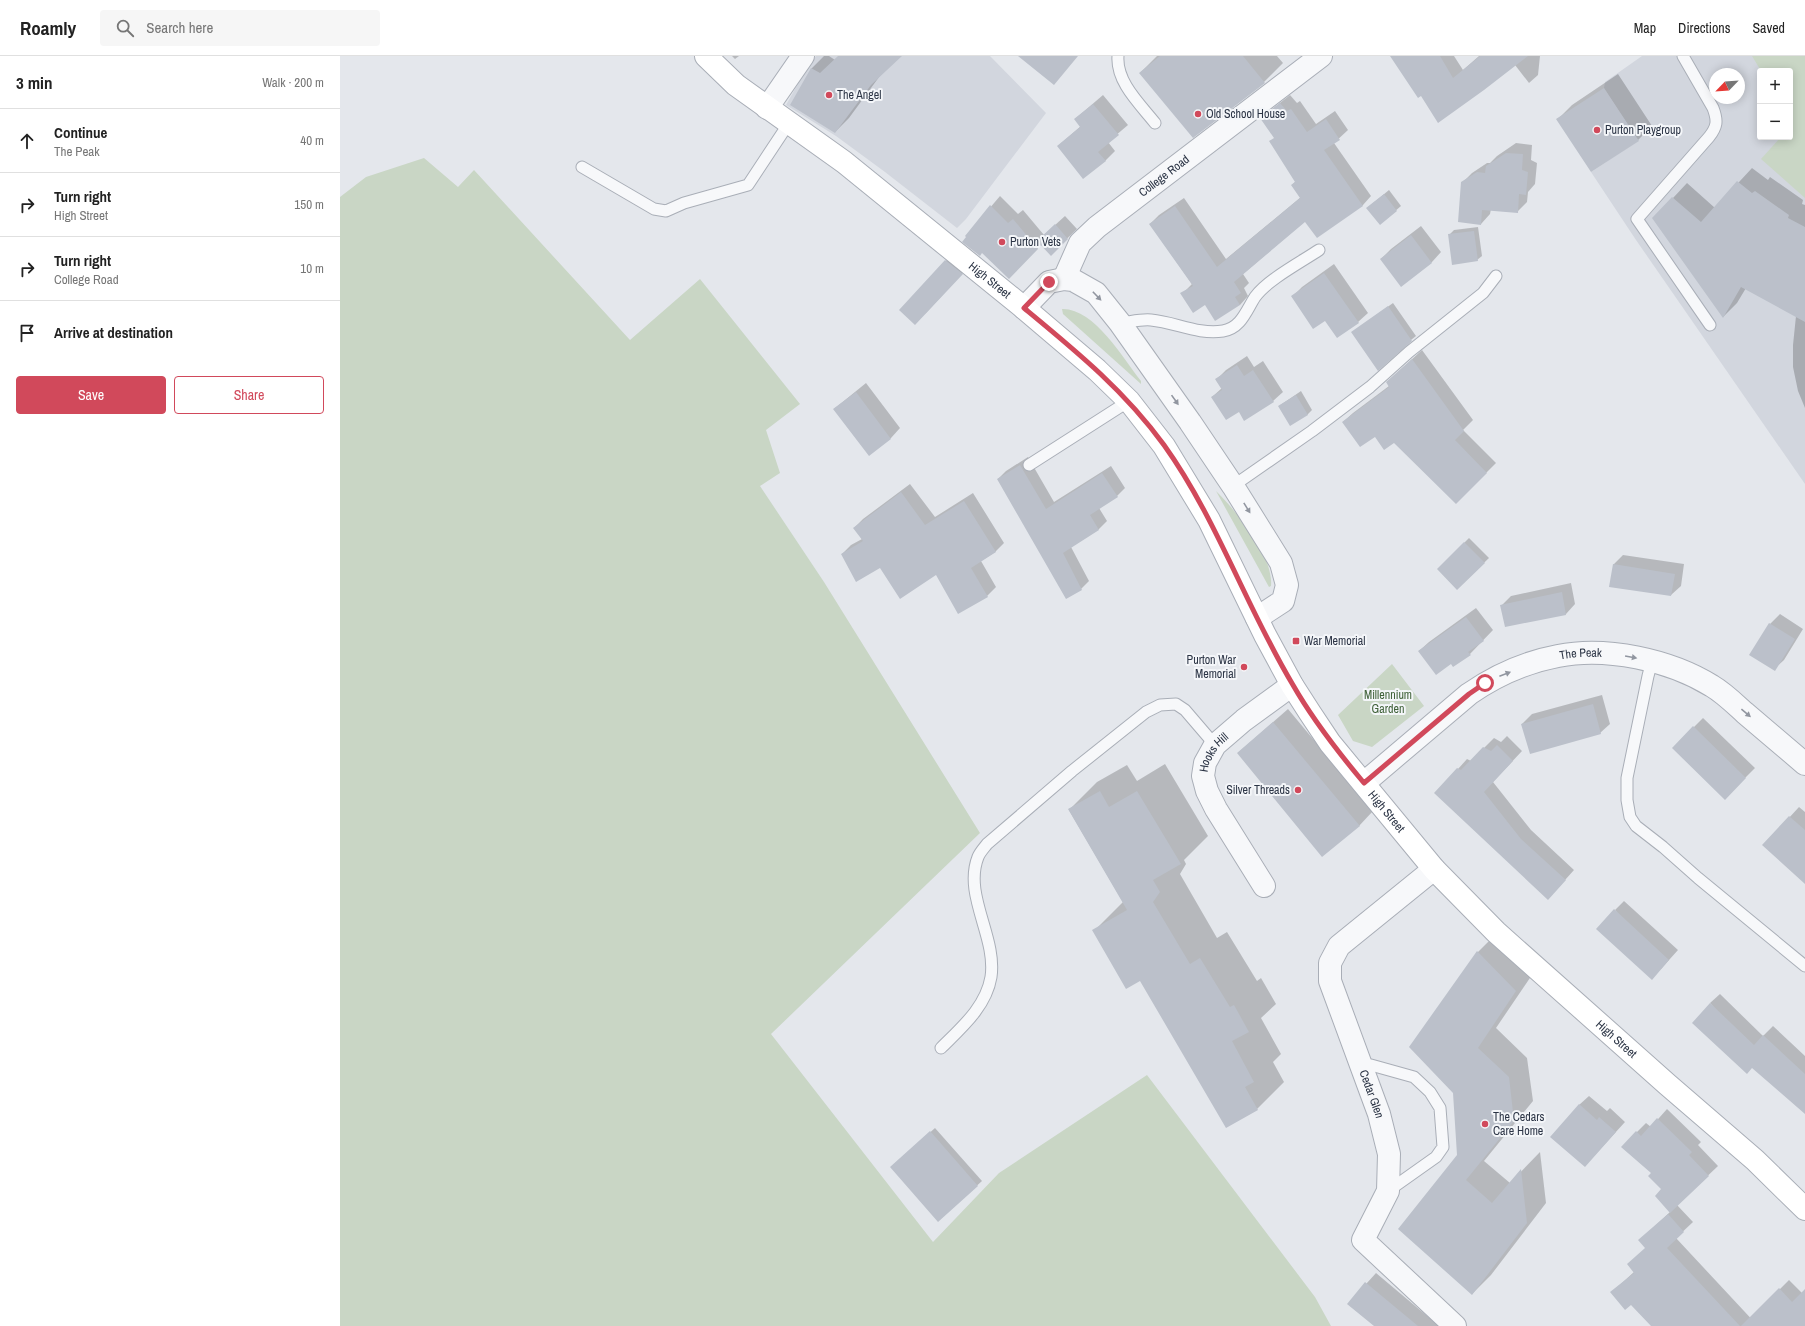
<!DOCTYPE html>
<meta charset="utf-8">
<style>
body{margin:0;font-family:"Archivo Narrow",sans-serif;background:#f6f6f6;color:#222}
.controls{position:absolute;right:12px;top:12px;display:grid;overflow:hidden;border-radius:4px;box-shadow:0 2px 10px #0003}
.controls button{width:36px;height:36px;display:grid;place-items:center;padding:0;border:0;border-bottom:1px solid #e0e0e0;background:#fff;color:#222;font:20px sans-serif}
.compass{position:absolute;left:1369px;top:12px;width:36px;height:36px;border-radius:50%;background:#fff;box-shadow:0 2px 10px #0003;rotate:245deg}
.stop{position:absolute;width:12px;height:12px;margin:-9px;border:3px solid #d1495b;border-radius:50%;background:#fff}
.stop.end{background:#d1495b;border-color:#fff;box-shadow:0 1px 4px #0008}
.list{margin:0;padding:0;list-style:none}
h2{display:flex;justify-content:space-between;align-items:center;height:52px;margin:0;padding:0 16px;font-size:17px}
h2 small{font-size:13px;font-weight:400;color:#767676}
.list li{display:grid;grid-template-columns:26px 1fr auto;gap:12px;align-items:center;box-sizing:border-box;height:64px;padding:0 16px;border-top:1px solid #e0e0e0}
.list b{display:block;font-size:15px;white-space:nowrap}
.list p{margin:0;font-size:13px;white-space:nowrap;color:#767676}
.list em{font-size:13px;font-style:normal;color:#767676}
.actions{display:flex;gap:8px;padding:12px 16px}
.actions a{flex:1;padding:9px 0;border:1px solid #d1495b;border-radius:4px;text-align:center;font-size:14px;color:#d1495b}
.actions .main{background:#d1495b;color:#fff}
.icon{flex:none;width:22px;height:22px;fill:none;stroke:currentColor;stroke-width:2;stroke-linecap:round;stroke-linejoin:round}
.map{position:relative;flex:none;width:1465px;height:1270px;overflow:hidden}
header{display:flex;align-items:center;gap:24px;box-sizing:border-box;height:56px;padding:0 20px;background:#fff;border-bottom:1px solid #e0e0e0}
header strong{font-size:19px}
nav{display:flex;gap:22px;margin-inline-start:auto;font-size:14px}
.search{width:280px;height:36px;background:#f6f6f6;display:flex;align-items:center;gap:10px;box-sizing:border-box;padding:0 14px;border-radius:4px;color:#767676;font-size:15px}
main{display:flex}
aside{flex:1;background:#fff}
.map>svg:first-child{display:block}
.built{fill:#d2d6de;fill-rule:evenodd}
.green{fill:#c9d6c5}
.shadow{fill:#0003}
.building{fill:#bbc0ca}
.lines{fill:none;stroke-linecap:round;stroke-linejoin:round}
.lane-casing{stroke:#a9aeb7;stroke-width:13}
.street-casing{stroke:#a9aeb7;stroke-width:24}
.secondary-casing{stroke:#a9aeb7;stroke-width:24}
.lane{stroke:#f7f8fa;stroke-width:11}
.street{stroke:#f7f8fa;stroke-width:22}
.secondary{stroke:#fff;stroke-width:22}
.oneway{fill:#9196a0}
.route{stroke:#d1495b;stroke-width:5}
.poi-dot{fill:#d1495b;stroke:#f4f6f9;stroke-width:1.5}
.labels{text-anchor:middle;stroke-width:4;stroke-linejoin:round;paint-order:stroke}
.poi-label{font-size:12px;fill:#2b3445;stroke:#f4f6f9;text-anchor:start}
.street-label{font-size:12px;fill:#2b3445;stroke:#f4f6f9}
.park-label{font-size:12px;fill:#3f6138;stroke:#f4f6f9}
</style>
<header>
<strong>Roamly</strong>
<div class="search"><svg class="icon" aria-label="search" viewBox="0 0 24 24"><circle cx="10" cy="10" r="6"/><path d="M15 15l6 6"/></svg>Search here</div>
<nav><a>Map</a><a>Directions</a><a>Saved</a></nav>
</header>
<main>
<aside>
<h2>3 min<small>Walk · 200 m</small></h2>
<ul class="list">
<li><svg class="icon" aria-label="ahead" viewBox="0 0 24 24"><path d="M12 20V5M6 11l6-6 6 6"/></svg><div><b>Continue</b><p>The Peak</p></div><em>40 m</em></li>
<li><svg class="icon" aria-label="right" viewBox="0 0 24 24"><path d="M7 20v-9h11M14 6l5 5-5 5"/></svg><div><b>Turn right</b><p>High Street</p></div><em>150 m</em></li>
<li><svg class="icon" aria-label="right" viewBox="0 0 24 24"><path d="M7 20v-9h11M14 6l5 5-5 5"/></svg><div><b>Turn right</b><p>College Road</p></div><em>10 m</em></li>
<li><svg class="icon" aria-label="arrive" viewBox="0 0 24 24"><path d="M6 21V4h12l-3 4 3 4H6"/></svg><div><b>Arrive at destination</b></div></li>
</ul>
<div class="actions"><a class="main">Save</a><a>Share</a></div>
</aside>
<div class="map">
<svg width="1465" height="1270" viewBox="0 0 1465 1270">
<rect width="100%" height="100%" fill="#e4e7ec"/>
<path class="built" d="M 476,0 L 650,0 L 706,57 L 626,163 L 617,172 L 545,116 L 496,80 L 446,49 L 468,10 Z
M 1302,0 L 1465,0 L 1465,428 L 1296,184 L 1251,116 L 1298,85 L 1264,32 L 1265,26 ZM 1420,15 L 1450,15 L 1450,81 L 1420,81 ZM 1375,18 L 1399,18 L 1399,42 L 1375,42 Z"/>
<path class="green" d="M 1412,0 L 1465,0 L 1465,142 L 1421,103 L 1441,81 L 1450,81 L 1450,15 L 1421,15 Z
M 84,102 L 118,131 L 134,114 L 290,284 L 360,223 L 460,348 L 426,374 L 440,417 L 420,430 L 484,526 L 640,777 L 431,978 L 593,1186 L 659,1117 L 807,1019 L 975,1241 L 991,1270 L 0,1270 L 0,141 L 26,121 Z
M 722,253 C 754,252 783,302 801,325 L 801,328 L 723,258 Z
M 876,435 C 896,455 934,500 931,530 L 929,531 Z
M 1052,608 L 1084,650 L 1032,691 L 1013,685 L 998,659 Z"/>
<path class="shadow" d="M 392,0 L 399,0 L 395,3 Z
M 484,0 L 489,0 L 495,4 L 499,0 L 561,0 L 542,17 L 509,62 L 495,76 L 471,13 Z
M 817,0 L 937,0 L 943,7 L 924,26 L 800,17 Z
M 1051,0 L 1114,0 L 1123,14 L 1139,0 L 1200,0 L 1198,19 L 1189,27 L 1175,9 L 1081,38 Z
M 1278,18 L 1312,70 L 1298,84 L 1217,64 L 1232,49 Z
M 763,39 L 788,69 L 768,86 L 775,95 L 765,105 L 718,90 L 741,70 L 735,63 Z
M 950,39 L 957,47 L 960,45 L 976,68 L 995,55 L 1008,74 L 994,87 L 1031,140 L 1023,149 L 977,180 L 966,164 L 903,218 L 909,227 L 904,232 L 908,240 L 900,249 L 866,248 L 842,238 L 852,228 L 810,168 L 819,159 L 844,142 L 886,203 L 961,141 L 952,129 L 956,125 L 935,81 L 921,62 Z
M 1176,87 L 1192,89 L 1191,104 L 1197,107 L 1195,128 L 1188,136 L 1187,146 L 1177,156 L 1151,153 L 1150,158 L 1141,168 L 1122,127 L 1132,117 L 1147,107 L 1150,107 L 1157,100 Z
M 1412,112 L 1428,124 L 1430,121 L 1463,144 L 1462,148 L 1465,149 L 1465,352 L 1458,335 L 1453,311 L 1453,289 L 1456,260 L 1406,232 L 1397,247 L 1383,261 L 1333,142 L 1347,127 L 1375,152 Z
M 1049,134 L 1061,150 L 1040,168 L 1032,148 Z
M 660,140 L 678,158 L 683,154 L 704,179 L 725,160 L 737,173 L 711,198 L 702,188 L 669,221 L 626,180 Z
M 1081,170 L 1101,196 L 1092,206 L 1061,229 L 1041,203 L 1051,193 Z
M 1138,171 L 1142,200 L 1137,204 L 1109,179 L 1114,174 Z
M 615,195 L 631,208 L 585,258 L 606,205 Z
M 994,208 L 1028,257 L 1018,266 L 952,241 L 962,231 Z
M 1053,247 L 1076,280 L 1071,284 L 1013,276 Z
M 1082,294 L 1133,364 L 1123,374 L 1156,407 L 1116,447 L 1055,385 L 1003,366 L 1013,357 L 1049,330 L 1057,317 Z
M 907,300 L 914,311 L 923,305 L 943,336 L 933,345 L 899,355 L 872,341 L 882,332 L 876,324 L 886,314 Z
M 526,327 L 560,372 L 551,382 L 529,398 L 494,353 Z
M 961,335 L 972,354 L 967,359 L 939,350 Z
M 688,401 L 714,446 L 771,410 L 785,432 L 777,440 L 759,452 L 767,465 L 759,473 L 731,491 L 749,525 L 741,533 L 658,423 L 666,415 Z
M 570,428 L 595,461 L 633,437 L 664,487 L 655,496 L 641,505 L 656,531 L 647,540 L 596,518 L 540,511 L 502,498 L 511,489 L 522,483 L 514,472 L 523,463 Z
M 1129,482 L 1149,502 L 1117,533 L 1098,513 Z
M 1283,499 L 1344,508 L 1341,530 L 1331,539 L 1273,509 Z
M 1231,527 L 1235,548 L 1226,558 L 1161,550 L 1171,540 Z
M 1136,552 L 1153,574 L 1130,598 L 1113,610 L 1111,607 L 1079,595 L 1089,586 Z
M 1440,558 L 1463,573 L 1444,604 L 1434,613 L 1411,599 L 1430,568 Z
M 1262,639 L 1270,668 L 1260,677 L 1182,668 L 1192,658 Z
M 948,653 L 1033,755 L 1019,770 L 898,697 Z
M 1363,662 L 1415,712 L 1385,742 L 1333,692 Z
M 1167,680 L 1182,695 L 1153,726 L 1191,774 L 1234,814 L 1217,833 L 1118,713 L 1127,703 L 1131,705 L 1154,682 L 1161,686 Z
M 825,708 L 868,780 L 844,804 L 846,808 L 840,818 L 877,882 L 887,876 L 917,925 L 921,922 L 936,948 L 921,962 L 941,998 L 933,1006 L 944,1026 L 917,1053 L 801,923 L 754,875 L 783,846 L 729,754 L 757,726 L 787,709 L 797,725 Z
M 1459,751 L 1465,756 L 1465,827 L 1424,789 Z
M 1284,845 L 1338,894 L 1321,913 L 1275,854 Z
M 1157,877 L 1194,916 L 1156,972 L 1187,1002 L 1193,1045 L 1144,1105 L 1170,1127 L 1200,1096 L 1206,1147 L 1151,1219 L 1132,1238 L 1118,1100 L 1138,896 Z
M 1380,938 L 1423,980 L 1433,970 L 1465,1000 L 1465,1057 L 1370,947 Z
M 1249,1040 L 1267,1055 L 1270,1052 L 1285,1066 L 1254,1100 L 1239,1049 Z
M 1327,1053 L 1361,1086 L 1358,1089 L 1378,1110 L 1337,1149 L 1353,1166 L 1336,1182 L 1418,1270 L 1312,1270 L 1291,1248 L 1272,1236 L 1294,1216 L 1306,1192 L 1300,1184 L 1330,1156 L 1323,1133 L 1312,1117 L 1282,1091 L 1306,1067 L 1311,1071 Z
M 595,1072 L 642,1125 L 599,1164 L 556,1107 Z
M 1036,1217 L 1099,1270 L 1035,1270 L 1008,1248 Z
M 1449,1224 L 1462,1237 L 1465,1234 L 1465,1270 L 1437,1270 L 1420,1253 Z"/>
<path class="building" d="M 498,0 L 562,0 L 531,29 L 495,77 L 450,49 L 471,12 L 480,17 Z
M 678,0 L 738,0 L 714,29 Z
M 820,0 L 903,0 L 925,27 L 853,82 L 799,17 Z
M 1050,0 L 1100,0 L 1113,22 L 1140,0 L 1188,0 L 1144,34 L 1098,67 L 1081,40 L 1078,42 Z
M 1264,32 L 1299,85 L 1251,116 L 1216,63 Z
M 940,47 L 947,55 L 951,53 L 967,76 L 986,63 L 1000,84 L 984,94 L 1023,150 L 977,182 L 965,166 L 894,226 L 901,237 L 895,241 L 900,249 L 875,265 L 865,249 L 853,257 L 840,237 L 853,230 L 809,168 L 835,150 L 877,211 L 960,142 L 951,129 L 955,126 L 929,85 L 934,82 L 920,62 Z
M 753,48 L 779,79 L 758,96 L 766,105 L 743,123 L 717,90 L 740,71 L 734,63 Z
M 1166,97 L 1183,98 L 1182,114 L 1188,116 L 1186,139 L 1179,138 L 1178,157 L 1142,154 L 1141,169 L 1118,166 L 1121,126 L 1137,116 L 1145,117 L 1146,110 Z
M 1397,125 L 1412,137 L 1415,135 L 1449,159 L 1448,162 L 1465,171 L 1465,266 L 1401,231 L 1383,262 L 1312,162 L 1332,141 L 1361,166 Z
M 1044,138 L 1057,155 L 1040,169 L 1026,152 Z
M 650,149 L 668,167 L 673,163 L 698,193 L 669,223 L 642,197 L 640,200 L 622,186 L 626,181 L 625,180 Z
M 715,168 L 728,183 L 711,200 L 697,185 Z
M 1134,175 L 1138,205 L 1112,209 L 1108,178 Z
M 1071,179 L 1092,207 L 1061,231 L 1040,203 Z
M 605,204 L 623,218 L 575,269 L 559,254 Z
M 984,217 L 1019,267 L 997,282 L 985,265 L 973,273 L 951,240 Z
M 1048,250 L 1072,285 L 1038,315 L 1011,276 Z
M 1072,303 L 1124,375 L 1115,384 L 1147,417 L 1116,448 L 1054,387 L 1044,394 L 1035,381 L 1020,391 L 1002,366 L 1049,331 L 1046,326 Z
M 897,309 L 904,320 L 913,314 L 934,346 L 904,365 L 899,356 L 886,364 L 871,341 L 882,334 L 875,323 Z
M 516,336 L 551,383 L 529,400 L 493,353 Z
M 956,339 L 968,359 L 950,370 L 938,350 Z
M 680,409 L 706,453 L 762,417 L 778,441 L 750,459 L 759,474 L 723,497 L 742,534 L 726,543 L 657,423 Z
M 561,436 L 585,469 L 624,445 L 656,496 L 631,512 L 648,541 L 618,558 L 596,519 L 560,543 L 540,512 L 516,526 L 501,498 L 523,485 L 513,472 Z
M 1124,486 L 1145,507 L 1117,534 L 1097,513 Z
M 1273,508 L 1335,518 L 1331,540 L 1269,531 Z
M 1222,536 L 1226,559 L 1165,571 L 1160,549 Z
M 1126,561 L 1144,585 L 1128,596 L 1131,599 L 1113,611 L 1111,608 L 1096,619 L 1078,595 Z
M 1429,567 L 1455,583 L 1435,615 L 1409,599 Z
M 1253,648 L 1261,678 L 1190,698 L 1181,668 Z
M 933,666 L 1020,770 L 982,801 L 897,697 Z
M 1353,670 L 1406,722 L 1385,744 L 1332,692 Z
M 1157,689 L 1173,705 L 1144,736 L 1181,783 L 1226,824 L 1208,844 L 1094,737 L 1117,712 L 1121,714 L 1143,691 L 1151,695 Z
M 760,735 L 769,751 L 797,735 L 841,808 L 813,824 L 820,836 L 813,846 L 850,908 L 860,902 L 890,951 L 894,949 L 909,976 L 892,985 L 914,1026 L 905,1031 L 918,1054 L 886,1072 L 800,925 L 786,933 L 752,874 L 787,854 L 728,753 Z
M 1449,760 L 1465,774 L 1465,828 L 1422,789 Z
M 1274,853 L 1329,904 L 1312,924 L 1256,873 Z
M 1137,895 L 1176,935 L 1138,992 L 1169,1021 L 1174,1065 L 1126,1124 L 1152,1147 L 1181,1113 L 1187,1167 L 1132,1239 L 1058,1173 L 1117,1099 L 1113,1037 L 1069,991 Z
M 1370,947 L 1414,989 L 1423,979 L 1465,1018 L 1465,1058 L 1412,1012 L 1407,1018 L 1352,967 Z
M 1239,1048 L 1257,1064 L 1259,1061 L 1276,1076 L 1245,1111 L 1210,1081 Z
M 1317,1062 L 1352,1096 L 1349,1099 L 1369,1120 L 1330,1157 L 1315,1140 L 1321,1133 L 1308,1120 L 1311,1117 L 1281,1091 L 1296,1075 L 1301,1080 Z
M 590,1075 L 638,1130 L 598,1166 L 550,1111 Z
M 1328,1158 L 1344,1176 L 1327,1192 L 1400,1270 L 1311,1270 L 1291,1249 L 1285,1254 L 1270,1236 L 1294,1217 L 1287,1208 L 1305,1192 L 1298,1184 Z
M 1025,1226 L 1078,1270 L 1034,1270 L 1007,1248 Z
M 1439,1232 L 1452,1246 L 1465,1233 L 1465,1270 L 1401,1270 Z"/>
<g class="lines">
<g class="lane-casing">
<path id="lane" d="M 778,0 C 776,26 800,48 815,67
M 1343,0 L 1373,52 C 1378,65 1377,71 1369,81 L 1297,163 L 1370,269
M 242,111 L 314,153 L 326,155 L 344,147 L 408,129 L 449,67
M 780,267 C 790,266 801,263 811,264 C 835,266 858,279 883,275 C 901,272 906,255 915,241 C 927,224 961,206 979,194
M 689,409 L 789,345
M 893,430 L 972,375 L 1030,331 L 1069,296 L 1143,237 L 1156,220
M 1312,605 L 1308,620 L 1287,722 L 1287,744 L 1290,761 L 1296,770 L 1323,791 L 1358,822 L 1465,910
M 601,992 C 621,972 646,951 651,921 C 657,881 623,839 638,801 C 640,796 644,792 647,788 L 732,715 L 806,656 L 820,649 L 836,648 L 845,654 L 875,689
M 1021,1009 L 1031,1009 L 1074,1021 L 1090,1036 L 1100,1052 L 1103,1091 L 1096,1101 L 1048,1135"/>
</g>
<g class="street-casing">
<g id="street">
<path d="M 427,52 L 463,0"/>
<path id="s1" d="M 724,223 L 740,187 L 757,171 L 981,0"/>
<path d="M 684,252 L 709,226 L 724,223 L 733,224 L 756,237 L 780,267 L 850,366 L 893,430 L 941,507 L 947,529 L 943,545 L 917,562"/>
<path id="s2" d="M 1024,727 L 1129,638 C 1155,620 1186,606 1218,600 C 1266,590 1330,604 1372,630 C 1384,637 1395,648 1405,657 C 1425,674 1445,691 1465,708"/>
<path id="s3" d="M 1094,813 L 999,890 L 990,907 L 990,925 L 1039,1058 L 1049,1098 L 1048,1135 L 1023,1184 L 1115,1270"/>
<path id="s4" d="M 924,830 L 876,753 L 867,735 L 863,720 L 865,707 L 875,689 L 904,664 L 952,629"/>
</g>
</g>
<g class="secondary-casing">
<g id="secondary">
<path id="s5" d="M 366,0 L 396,29 L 504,106 L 684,252 L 757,314 L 789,345 L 824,390 L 869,464 L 925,579 L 952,629 L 970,657 L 990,687 L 1094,813 L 1156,876 L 1328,1029 L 1415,1104 L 1465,1153"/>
</g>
</g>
<use href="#lane" class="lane"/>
<use href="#street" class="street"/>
<use href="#secondary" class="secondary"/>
</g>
<defs><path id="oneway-solid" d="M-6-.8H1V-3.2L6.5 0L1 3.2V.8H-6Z"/></defs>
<g class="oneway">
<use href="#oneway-solid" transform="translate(757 240) rotate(46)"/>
<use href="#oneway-solid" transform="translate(835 344) rotate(55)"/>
<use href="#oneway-solid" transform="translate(907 452) rotate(58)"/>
<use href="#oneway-solid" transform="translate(1291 601) rotate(10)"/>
<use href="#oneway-solid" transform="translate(1165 618) rotate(-21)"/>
<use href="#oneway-solid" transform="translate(1406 657) rotate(40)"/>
</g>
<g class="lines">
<path class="route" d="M 709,226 L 684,252 C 736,295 784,334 824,389 C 877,463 906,551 953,629 C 973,664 998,696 1024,727 L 1129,638 L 1145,627"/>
</g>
<g class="poi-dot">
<circle cx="489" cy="39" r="4"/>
<circle cx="858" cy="58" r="4"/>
<circle cx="1257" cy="74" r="4"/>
<circle cx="662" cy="186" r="4"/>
<rect x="952" y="581" width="8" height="8" rx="2"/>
<circle cx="904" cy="611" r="4"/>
<circle cx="958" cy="734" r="4"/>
<circle cx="1145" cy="1068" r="4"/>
</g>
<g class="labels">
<g class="poi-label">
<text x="497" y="43">The Angel</text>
<text x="866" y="62">Old School House</text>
<text x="1265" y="78">Purton Playgroup</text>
<text x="670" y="190">Purton Vets</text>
<text x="964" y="589">War Memorial</text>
<text x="896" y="608" text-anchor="end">Purton War<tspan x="896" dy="14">Memorial</tspan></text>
<text x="950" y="738" text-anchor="end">Silver Threads</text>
<text x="1153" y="1065">The Cedars<tspan x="1153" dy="14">Care Home</tspan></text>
</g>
<g class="street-label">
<text dy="4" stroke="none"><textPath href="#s1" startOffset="147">College Road</textPath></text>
<text dy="4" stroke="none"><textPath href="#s5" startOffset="362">High Street</textPath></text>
<text dy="4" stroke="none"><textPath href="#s2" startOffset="258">The Peak</textPath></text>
<text dy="4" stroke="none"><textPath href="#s4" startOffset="153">Hooks Hill</textPath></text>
<text dy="4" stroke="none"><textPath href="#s5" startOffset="1033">High Street</textPath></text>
<text dy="4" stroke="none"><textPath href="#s5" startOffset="1357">High Street</textPath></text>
<text dy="4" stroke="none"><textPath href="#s3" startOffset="280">Cedar Glen</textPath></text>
</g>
<g class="park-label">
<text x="1048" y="643">Millennium<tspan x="1048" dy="14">Garden</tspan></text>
</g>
</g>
</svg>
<div class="controls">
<button>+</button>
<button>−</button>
</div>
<svg class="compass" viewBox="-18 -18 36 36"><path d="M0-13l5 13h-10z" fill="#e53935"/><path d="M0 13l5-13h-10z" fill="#767676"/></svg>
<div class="stop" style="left:1145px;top:627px"></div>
<div class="stop end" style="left:709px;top:226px"></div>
</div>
</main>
